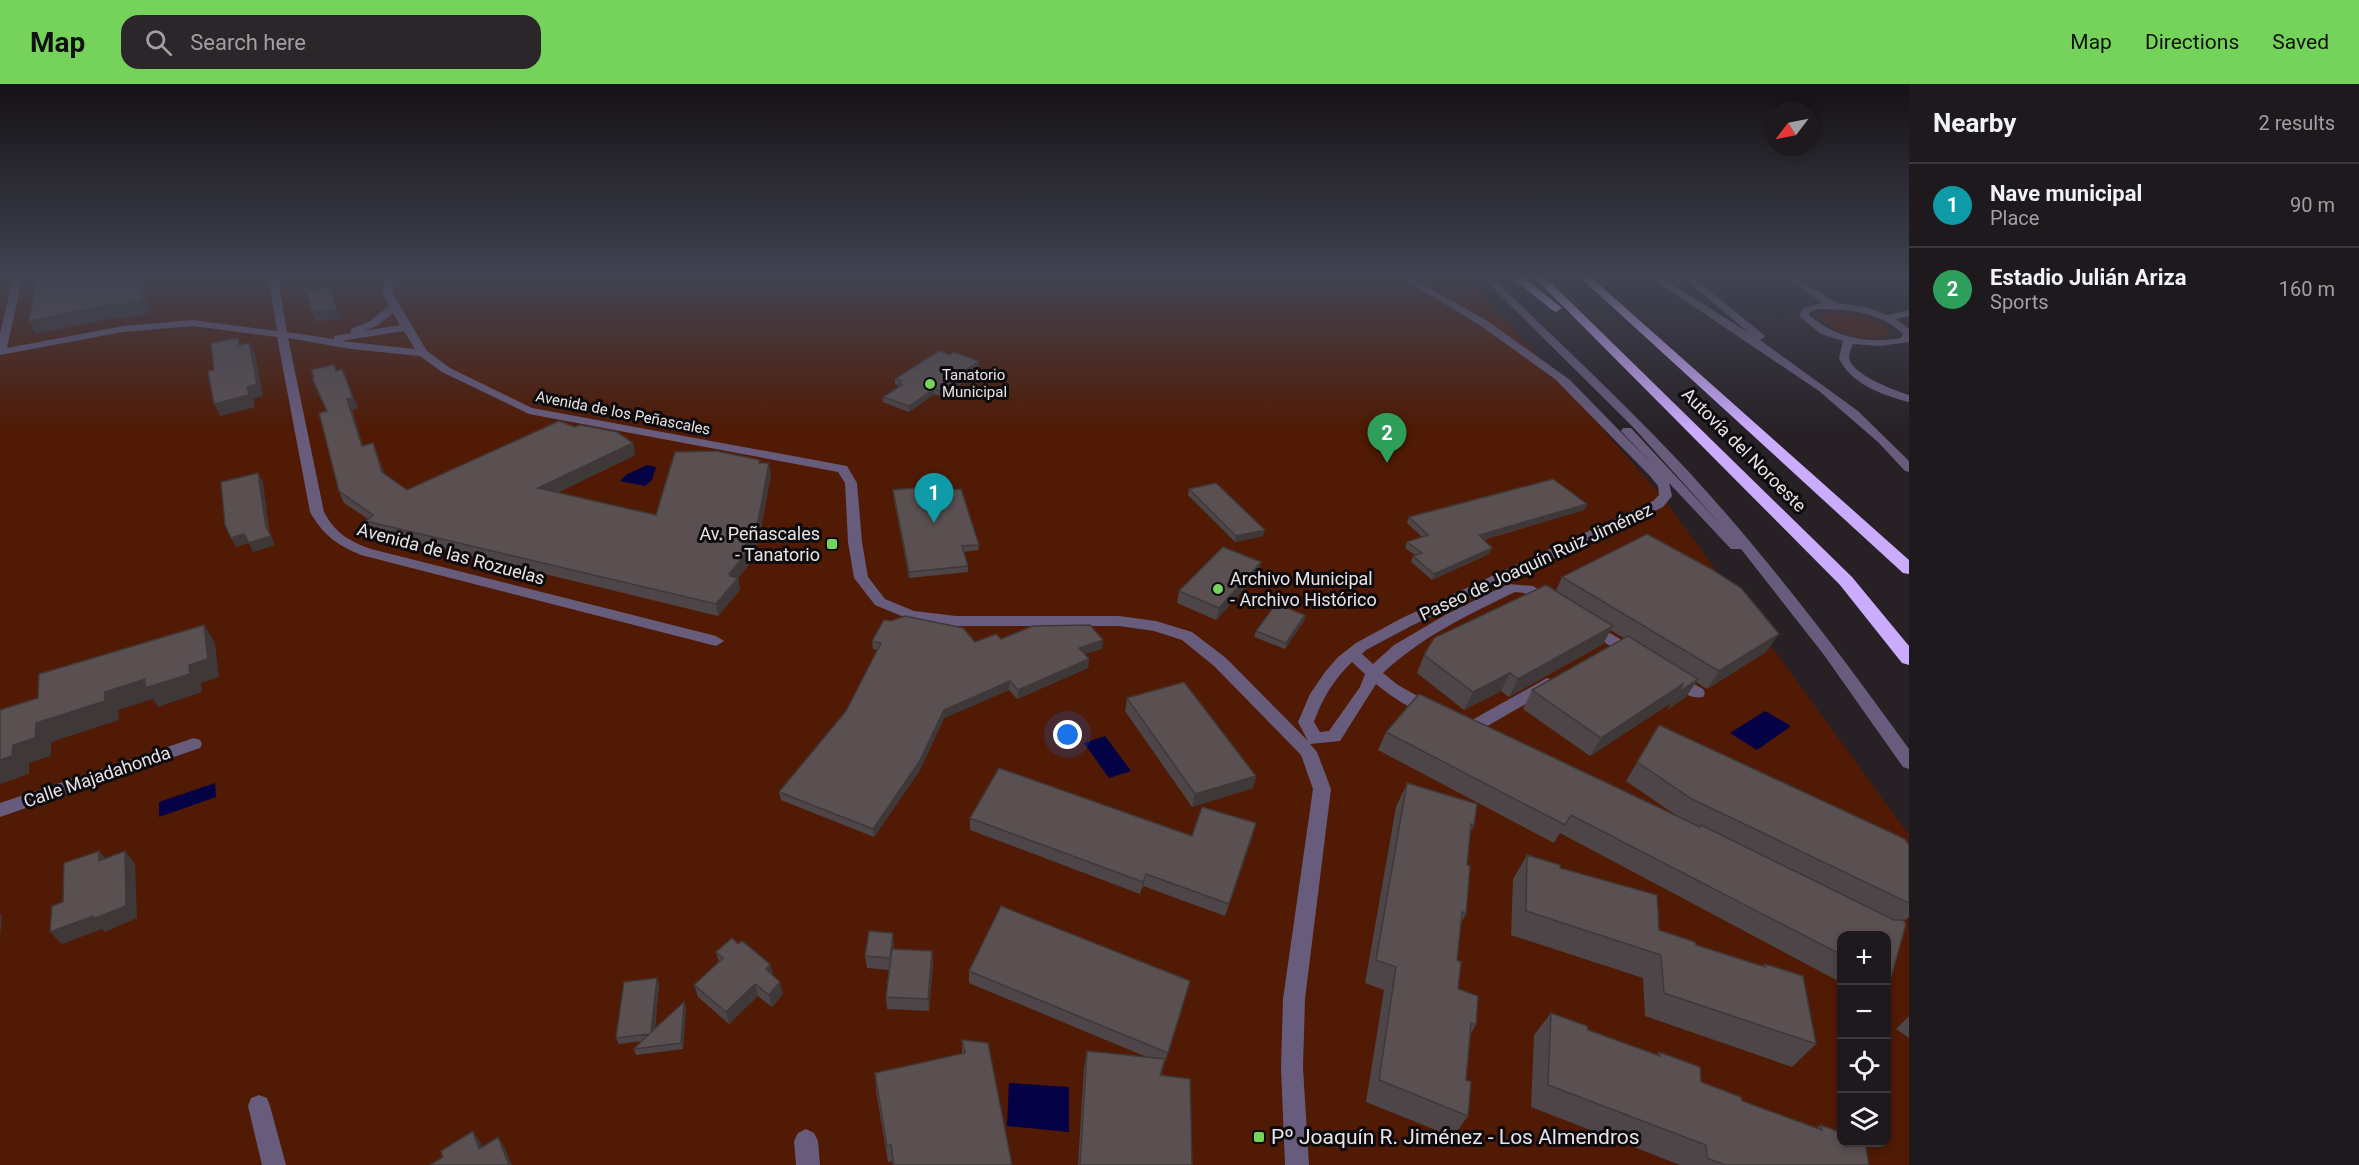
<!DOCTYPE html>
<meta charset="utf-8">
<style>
body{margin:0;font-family:Roboto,sans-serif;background:#2a2629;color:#f1f3f6}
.controls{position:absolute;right:18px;bottom:18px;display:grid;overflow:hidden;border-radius:12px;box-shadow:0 3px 9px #0003}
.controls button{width:54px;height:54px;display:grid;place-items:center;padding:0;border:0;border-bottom:2px solid #3b383b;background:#1d191c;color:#f1f3f6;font:30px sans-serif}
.compass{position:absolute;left:1765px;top:18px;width:54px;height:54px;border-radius:50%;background:#1d191c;box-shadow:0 3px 9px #0003;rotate:238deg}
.you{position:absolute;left:1068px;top:651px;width:21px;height:21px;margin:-15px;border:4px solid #fff;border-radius:50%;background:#1a73e8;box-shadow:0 0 0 9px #1a73e833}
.badge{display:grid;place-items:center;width:39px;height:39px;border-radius:50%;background:#75d25b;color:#fff;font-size:20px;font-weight:700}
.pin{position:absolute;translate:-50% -50px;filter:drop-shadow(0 2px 3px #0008)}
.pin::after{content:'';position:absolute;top:32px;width:21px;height:18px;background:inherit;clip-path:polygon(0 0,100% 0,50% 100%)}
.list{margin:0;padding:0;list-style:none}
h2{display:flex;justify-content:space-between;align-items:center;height:78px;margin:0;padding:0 24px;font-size:26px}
h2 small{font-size:20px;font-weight:400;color:#a0a0a3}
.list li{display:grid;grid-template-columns:39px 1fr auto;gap:18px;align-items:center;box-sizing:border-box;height:84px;padding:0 24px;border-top:2px solid #3b383b}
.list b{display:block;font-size:22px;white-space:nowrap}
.list p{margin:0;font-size:20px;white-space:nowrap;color:#a0a0a3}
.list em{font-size:20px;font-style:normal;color:#a0a0a3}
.icon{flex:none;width:33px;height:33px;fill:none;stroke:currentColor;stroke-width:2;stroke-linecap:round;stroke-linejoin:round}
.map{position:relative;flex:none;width:1909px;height:1081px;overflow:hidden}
header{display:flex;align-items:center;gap:36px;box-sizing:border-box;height:84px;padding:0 30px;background:#75d25b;color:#111}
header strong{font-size:28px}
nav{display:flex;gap:33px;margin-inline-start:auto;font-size:21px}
.search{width:420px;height:54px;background:#2a2629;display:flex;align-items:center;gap:15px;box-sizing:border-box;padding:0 21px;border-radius:18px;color:#a0a0a3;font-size:22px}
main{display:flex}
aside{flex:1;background:#1d191c}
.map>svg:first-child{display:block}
.green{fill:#501a04;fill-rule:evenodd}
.water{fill:#040245}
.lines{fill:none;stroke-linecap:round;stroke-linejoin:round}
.minor{fill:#685c7d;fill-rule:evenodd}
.highway{fill:#caabfc;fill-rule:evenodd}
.wall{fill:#4d4547}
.shaded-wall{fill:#3f3839}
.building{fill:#5a5052;stroke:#3f3839;stroke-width:1.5}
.poi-dot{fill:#75d25b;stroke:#0e0b0e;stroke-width:2}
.labels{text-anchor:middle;stroke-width:6;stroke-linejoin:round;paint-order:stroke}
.far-poi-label{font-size:15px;fill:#e7e3e6;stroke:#0e0b0e;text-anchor:start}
.far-street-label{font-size:15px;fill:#e7e3e6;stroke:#0e0b0e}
.street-label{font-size:18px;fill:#e7e3e6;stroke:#0e0b0e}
.poi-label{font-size:18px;fill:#e7e3e6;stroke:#0e0b0e;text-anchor:end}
.near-poi-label{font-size:21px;fill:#e7e3e6;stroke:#0e0b0e;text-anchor:start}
</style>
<header>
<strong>Map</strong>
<div class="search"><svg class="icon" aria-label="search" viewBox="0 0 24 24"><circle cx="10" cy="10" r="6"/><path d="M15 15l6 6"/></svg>Search here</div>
<nav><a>Map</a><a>Directions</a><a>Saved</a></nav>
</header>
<main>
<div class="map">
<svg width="1909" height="1081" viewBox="0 0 1909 1081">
<rect width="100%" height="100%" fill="#272126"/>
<path class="green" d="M 0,195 L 1469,195 L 1662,412 L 1909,751 L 1909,1081 L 0,1081 ZM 1842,852 L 1886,852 L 1886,1058 L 1842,1058 Z
M 1836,227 L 1874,235 L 1890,245 L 1890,249 C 1871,262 1836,249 1820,236 L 1819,232 Z"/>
<path class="water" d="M 647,381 L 656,383 L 652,396 L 645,402 L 620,397 L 626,391 Z
M 1765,627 L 1791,642 L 1757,666 L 1730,649 Z
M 1105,652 L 1131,687 L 1109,694 L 1084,659 Z
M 215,699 L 216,713 L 159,733 L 159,718 Z
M 1009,999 L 1069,1003 L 1069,1048 L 1007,1042 Z"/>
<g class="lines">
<path class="minor" d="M 13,195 L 22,195 L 7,264 L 123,242 L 193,236 L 277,247 L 269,195 L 278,195 L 287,248 L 334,255 L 334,252 L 351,249 L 351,245 L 370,237 L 389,222 L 383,210 L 384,195 L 393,195 L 393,210 L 427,267 L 450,284 L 532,324 L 847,382 L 857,399 L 862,458 L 868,493 L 885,515 L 914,527 L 956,532 L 1119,532 L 1156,537 L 1192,548 L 1226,574 L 1308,657 L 1298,638 L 1310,610 L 1325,588 L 1338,573 L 1356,559 L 1400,535 L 1653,417 L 1659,411 L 1658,402 L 1650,392 L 1555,295 L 1481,242 L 1404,195 L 1414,195 L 1489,238 L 1570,296 L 1654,382 L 1621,347 L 1623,344 L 1631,344 L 1722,442 L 1633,343 L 1484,195 L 1494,195 C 1559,259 1626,320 1688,387 C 1768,474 1840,569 1909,665 L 1909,685 L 1903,683 L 1824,571 L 1741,465 L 1731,465 L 1669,399 L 1672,412 L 1663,423 L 1411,542 L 1366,566 L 1362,570 L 1373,580 L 1394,561 L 1447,530 L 1508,500 L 1533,502 L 1556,517 L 1549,522 L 1524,509 L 1515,508 C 1468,531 1421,553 1383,589 L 1398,601 L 1435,622 L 1437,626 L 1435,630 C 1421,634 1388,610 1376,600 L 1340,657 L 1310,660 L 1317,668 L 1331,705 L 1305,915 L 1303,984 L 1309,1081 L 1285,1081 L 1281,984 L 1283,915 L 1313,705 L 1301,671 L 1214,582 L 1182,556 L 1154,547 L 1119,542 L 956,542 L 911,536 L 875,521 L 854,494 L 848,458 L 845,399 L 838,388 L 529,330 L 442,288 L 420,272 L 351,265 L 288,254 L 324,428 C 335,449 349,457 371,465 L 716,552 L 724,557 L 716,562 L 361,471 C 337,461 323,451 310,428 L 277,253 L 193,242 L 123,248 L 0,271 L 0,249 ZM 393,229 L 400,241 L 364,247 L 378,241 ZM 404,247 L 415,265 L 341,257 ZM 1352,578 L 1365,590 L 1360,603 L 1329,647 L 1320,648 L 1314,638 C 1322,615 1334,595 1352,578 Z
M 1653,195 L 1664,195 L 1749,249 L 1685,195 L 1695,195 L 1764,251 L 1765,253 L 1760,256 L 1858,327 L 1909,377 L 1909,388 L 1905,387 L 1878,358 L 1819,307 Z
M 1788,195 L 1798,195 L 1836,219 L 1866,223 L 1888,231 L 1909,226 L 1909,232 L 1896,235 L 1909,245 L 1909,258 L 1879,262 L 1853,260 C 1851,264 1849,269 1849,274 C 1852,291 1894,306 1909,311 L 1909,318 C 1884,312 1849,299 1839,274 L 1843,257 L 1821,250 L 1799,232 L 1803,224 L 1823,219 ZM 1818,225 C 1849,225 1880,228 1903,250 L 1901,254 C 1868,260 1835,254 1809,231 L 1810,228 Z
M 1590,537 L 1638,566 L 1641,570 L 1638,574 L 1628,574 L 1585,545 L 1582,542 Z
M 1674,589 L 1703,605 L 1705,609 L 1703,613 C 1691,616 1673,604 1666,595 L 1668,591 Z
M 1547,594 L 1553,596 L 1555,600 L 1553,604 L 1484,644 L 1478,650 L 1466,650 L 1464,646 L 1472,636 Z
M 194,654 L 200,656 L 202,660 L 200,664 L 0,733 L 0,719 Z
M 259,1011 L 267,1014 L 270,1022 L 286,1081 L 262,1081 L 248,1022 L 251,1014 Z
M 806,1045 L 814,1049 L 818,1057 L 820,1081 L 796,1081 L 794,1057 L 798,1049 Z"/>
<path class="highway" d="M 1514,195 L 1526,195 L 1562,224 L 1556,228 L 1552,226 Z
M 1536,195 L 1547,195 L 1852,493 L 1909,562 L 1909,581 L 1902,579 L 1840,501 Z
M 1582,195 L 1593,195 L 1909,476 L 1909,490 L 1903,489 Z"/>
</g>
<path class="wall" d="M 979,282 L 963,293 L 963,298 L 942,313 L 934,310 L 909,328 L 883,318 L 883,313 L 899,302 L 895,300 L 895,295 Z
M 336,287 L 358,324 L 352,326 L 363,362 L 373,359 L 384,389 L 407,406 L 575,343 L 633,359 L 635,371 L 557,409 L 656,431 L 760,379 L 771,390 L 758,460 L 750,470 L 751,478 L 738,494 L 740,506 L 718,532 L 372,448 L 366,437 L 368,435 L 344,419 L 339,407 L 327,327 L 314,293 Z
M 1189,405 L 1263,452 L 1235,458 L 1188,411 Z
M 893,406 L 947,406 L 979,461 L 978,466 L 963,468 L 968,482 L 968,488 L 909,494 L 893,411 Z
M 1587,420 L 1584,426 L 1483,456 L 1489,470 L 1432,496 L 1411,478 L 1413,472 L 1415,471 L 1405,464 L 1407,458 L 1422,453 L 1407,439 L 1409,433 Z
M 1261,478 L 1258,490 L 1216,536 L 1177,519 L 1179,507 Z
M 1562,493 L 1766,568 L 1707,605 L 1696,598 L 1686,613 L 1667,626 L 1671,619 L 1590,672 L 1523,625 L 1532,606 L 1624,554 L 1610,546 L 1603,560 L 1509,613 L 1501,607 L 1464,626 L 1417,589 L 1424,571 L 1556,507 Z
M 1305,531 L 1304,537 L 1285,565 L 1254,553 L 1256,547 Z
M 1001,555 L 1102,565 L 1084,570 L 1089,575 L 1088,584 L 1017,615 L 1009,606 L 944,634 L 920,686 L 874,753 L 781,716 L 779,708 L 846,627 L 877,566 L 873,565 L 872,557 L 975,558 Z
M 1127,614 L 1256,692 L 1253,704 L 1192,723 L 1125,627 Z
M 1659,641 L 1909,761 L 1909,833 L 1904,837 L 1890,897 L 1887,900 L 1887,852 L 1842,852 L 1842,899 L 1560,749 L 1554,759 L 1378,666 L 1386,648 L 1677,732 L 1626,697 Z
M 1407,699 L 1474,741 L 1470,750 L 1467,781 L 1466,830 L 1461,839 L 1457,876 L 1458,905 L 1476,941 L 1471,949 L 1466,996 L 1468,1032 L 1453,1053 L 1366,1018 L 1384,906 L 1365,899 L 1396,723 Z
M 970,734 L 1192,752 L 1253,751 L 1225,832 L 1143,802 L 1140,810 L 970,746 Z
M 1527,771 L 1560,784 L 1659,846 L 1696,861 L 1762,882 L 1765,880 L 1816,960 L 1792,983 L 1645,932 L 1643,894 L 1511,851 L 1513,795 Z
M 893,849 L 893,865 L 932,867 L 933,879 L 929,927 L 887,925 L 886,913 L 889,886 L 867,884 L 865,872 Z
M 738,860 L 770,880 L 773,891 L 783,910 L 772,923 L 758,912 L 729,940 L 698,913 L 694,901 L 719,878 L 716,868 Z
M 969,887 L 1187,908 L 1161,991 L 1192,1081 L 1078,1081 L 1084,984 L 1087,967 L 1149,974 L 969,899 Z
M 657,894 L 659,900 L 655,945 L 684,918 L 686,924 L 683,965 L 636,971 L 634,965 L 642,957 L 619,960 L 616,954 Z
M 1551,929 L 1588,946 L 1657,971 L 1659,968 L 1701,998 L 1742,1017 L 1817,1044 L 1821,1041 L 1869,1081 L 1680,1081 L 1531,1023 L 1534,951 Z
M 1909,932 L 1909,954 L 1896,945 Z
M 962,956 L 1012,1081 L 893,1081 L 892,1077 L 888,1078 L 876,1006 L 875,989 L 962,970 Z"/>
<path class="shaded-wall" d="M 25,195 L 38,195 L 37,199 L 29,200 Z
M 139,195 L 145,195 L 148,226 L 146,230 L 120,235 L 119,233 L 36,250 L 29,237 Z
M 337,225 L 341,234 L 316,238 L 312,228 Z
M 249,259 L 255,270 L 263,312 L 253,315 L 255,323 L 220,332 L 214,320 L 247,303 Z
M 979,277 L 979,282 L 958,296 L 958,291 Z
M 342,285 L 358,324 L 352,326 L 366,373 L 362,362 L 347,315 Z
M 963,293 L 963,298 L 942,313 L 942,308 Z
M 934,305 L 934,310 L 909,328 L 909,322 Z
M 373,359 L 378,371 L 387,399 L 382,388 Z
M 633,359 L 635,371 L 542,416 L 538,404 Z
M 769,379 L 771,390 L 758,460 L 750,470 L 751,478 L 738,494 L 740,506 L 718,532 L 716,520 L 729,490 L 742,465 Z
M 258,389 L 263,398 L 270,451 L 266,443 Z
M 1587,420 L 1584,426 L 1477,457 L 1479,451 Z
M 1265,446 L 1263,452 L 1235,458 L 1236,452 Z
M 244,450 L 249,459 L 236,463 L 231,454 Z
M 271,452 L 275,461 L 253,468 L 249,459 Z
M 1492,464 L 1489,470 L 1432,496 L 1434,490 Z
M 1261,478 L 1258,490 L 1216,536 L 1219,524 Z
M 1305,531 L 1304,537 L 1285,565 L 1286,559 Z
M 204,541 L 215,559 L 219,593 L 201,599 L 202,608 L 158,623 L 153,615 L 118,626 L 119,636 L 51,658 L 51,672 L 29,679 L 29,690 L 0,700 L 0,676 L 13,661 L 36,639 L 105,608 L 189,581 Z
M 1613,542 L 1603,560 L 1509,613 L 1518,595 Z
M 1779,550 L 1766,568 L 1707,605 L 1719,587 Z
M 1103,556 L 1102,565 L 1078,572 L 1079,564 Z
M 1089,575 L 1088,584 L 1017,615 L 1018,606 Z
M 1510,589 L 1501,607 L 1464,626 L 1473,608 Z
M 1698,595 L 1686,613 L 1667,626 L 1679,608 Z
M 1010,597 L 1009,606 L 944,634 L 920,686 L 874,753 L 873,745 L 944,626 Z
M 1683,600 L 1671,619 L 1590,672 L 1601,654 Z
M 1256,692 L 1253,704 L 1192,723 L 1195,710 Z
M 99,767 L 110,779 L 99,777 Z
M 125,767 L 135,780 L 137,834 L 105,848 L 102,845 L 62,860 L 50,848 Z
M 1146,790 L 1143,802 L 1140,810 L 1143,798 Z
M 0,830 L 2,832 L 0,854 Z
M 893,849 L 894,861 L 891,886 L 890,874 Z
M 932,867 L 933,879 L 929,927 L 928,915 Z
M 770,880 L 773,892 L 766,885 Z
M 657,894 L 659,900 L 654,954 L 651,948 Z
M 780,898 L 783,910 L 772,923 L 769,911 Z
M 755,900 L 758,912 L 729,940 L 726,928 Z
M 684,918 L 686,924 L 683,965 L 681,959 Z
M 473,1047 L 480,1058 L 487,1075 L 479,1065 Z
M 498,1053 L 505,1064 L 512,1081 L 509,1081 Z"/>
<path class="building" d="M 37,195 L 139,195 L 141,213 L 139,217 L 114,222 L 113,220 L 29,237 Z
M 328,203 L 337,225 L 312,228 L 306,207 Z
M 238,254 L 239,261 L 249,259 L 257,300 L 247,303 L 249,311 L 214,320 L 208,287 L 214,286 L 211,259 Z
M 939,267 L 950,271 L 953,268 L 979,277 L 958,291 L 963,293 L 942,308 L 934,305 L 909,322 L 883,313 L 902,301 L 899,300 L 902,297 L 895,295 Z
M 334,281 L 336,287 L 342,285 L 353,314 L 347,315 L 362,362 L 373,359 L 382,388 L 407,406 L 559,337 L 575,343 L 580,341 L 617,348 L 633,359 L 538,404 L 656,431 L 675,368 L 716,367 L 760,376 L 759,379 L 769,379 L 756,448 L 742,465 L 749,466 L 729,490 L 731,490 L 730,492 L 738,494 L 716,520 L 366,437 L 373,431 L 339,407 L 319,329 L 327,327 L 312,294 L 314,293 L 311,286 Z
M 258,389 L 266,443 L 271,452 L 249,459 L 244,450 L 231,454 L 225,441 L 221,398 Z
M 1553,395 L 1587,420 L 1479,451 L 1492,464 L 1434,490 L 1413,472 L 1422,469 L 1407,458 L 1428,451 L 1409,433 Z
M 1216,399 L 1265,446 L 1236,452 L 1189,405 Z
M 945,401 L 947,406 L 961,405 L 979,461 L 962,462 L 968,482 L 909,488 L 893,406 Z
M 1647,450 L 1711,485 L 1741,504 L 1779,550 L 1719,587 L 1562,493 Z
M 1223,463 L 1261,478 L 1219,524 L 1179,507 Z
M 1546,501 L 1613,542 L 1518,595 L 1510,589 L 1473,608 L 1424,571 L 1434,554 Z
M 1276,520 L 1305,531 L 1286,559 L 1256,547 Z
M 905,532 L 963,544 L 975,558 L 996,550 L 1001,555 L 1033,542 L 1090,541 L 1103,556 L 1079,564 L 1089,575 L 1018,606 L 1010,597 L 944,626 L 919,678 L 873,745 L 779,708 L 846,627 L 881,559 L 872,557 L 884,536 L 891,537 Z
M 204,541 L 208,575 L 189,581 L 190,590 L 145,604 L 145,595 L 105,608 L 105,617 L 36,639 L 35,654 L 13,661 L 12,672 L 0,676 L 0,626 L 38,614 L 39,590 Z
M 1628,552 L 1698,595 L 1679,608 L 1683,600 L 1601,654 L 1532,606 Z
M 1184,598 L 1256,692 L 1195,710 L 1127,614 Z
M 1419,610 L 1700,743 L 1701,741 L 1894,836 L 1903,836 L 1906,840 L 1890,897 L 1887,895 L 1887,852 L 1842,852 L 1842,871 L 1571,731 L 1565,741 L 1386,648 Z
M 1659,641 L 1905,755 L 1909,761 L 1909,819 L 1692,715 L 1637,678 Z
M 999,684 L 1192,752 L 1202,723 L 1256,739 L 1229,820 L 1146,790 L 1143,798 L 970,734 Z
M 1407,699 L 1477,720 L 1474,741 L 1471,740 L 1467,781 L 1470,782 L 1466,830 L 1462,828 L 1457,876 L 1461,878 L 1458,905 L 1478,912 L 1476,941 L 1471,939 L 1466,996 L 1471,998 L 1468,1032 L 1379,996 L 1396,883 L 1376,876 Z
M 99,767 L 99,777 L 125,767 L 126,822 L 93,835 L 93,832 L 50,848 L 52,822 L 63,818 L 64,779 Z
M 1527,771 L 1560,781 L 1560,784 L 1657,811 L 1659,846 L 1695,858 L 1696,861 L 1765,883 L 1765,880 L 1803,892 L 1816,960 L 1664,909 L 1661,871 L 1526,827 Z
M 1001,822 L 1190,897 L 1168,969 L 969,887 Z
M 869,847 L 893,849 L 890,874 L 865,872 Z
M 732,854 L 738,860 L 742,857 L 770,880 L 766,885 L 780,898 L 769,911 L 755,900 L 726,928 L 694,901 L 723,874 L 716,868 Z
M 892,865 L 932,867 L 928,915 L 886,913 Z
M 657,894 L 651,948 L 684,918 L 681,959 L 634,965 L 649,950 L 616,954 L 624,898 Z
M 1551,929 L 1587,942 L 1588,946 L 1660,972 L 1659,968 L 1700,983 L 1701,998 L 1741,1013 L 1742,1017 L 1822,1046 L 1821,1041 L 1842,1049 L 1842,1059 L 1865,1059 L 1869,1081 L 1725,1081 L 1707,1074 L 1706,1061 L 1548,1001 Z
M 962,956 L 988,959 L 1012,1081 L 894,1081 L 891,1061 L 887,1062 L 875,989 L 965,969 Z
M 1087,967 L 1165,975 L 1160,991 L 1190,995 L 1192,1081 L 1080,1081 Z
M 473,1047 L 479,1065 L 498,1053 L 509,1081 L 430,1081 L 443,1073 L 441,1067 Z"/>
<linearGradient id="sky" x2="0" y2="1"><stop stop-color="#151215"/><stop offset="0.56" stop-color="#414352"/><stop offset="1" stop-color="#414352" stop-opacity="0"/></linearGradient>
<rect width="1909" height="346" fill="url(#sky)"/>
<g class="poi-dot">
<circle cx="930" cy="300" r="6"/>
<rect x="826" y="454" width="12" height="12" rx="3"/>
<circle cx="1218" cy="505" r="6"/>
<rect x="1253" y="1047" width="12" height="12" rx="3"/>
</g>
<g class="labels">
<g class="far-poi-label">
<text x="942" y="296">Tanatorio<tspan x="942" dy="17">Municipal</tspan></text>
</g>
<g class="far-street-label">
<text transform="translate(623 329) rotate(11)" y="5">Avenida de los Peñascales</text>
</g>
<g class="street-label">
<text transform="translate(1744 366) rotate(45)" y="6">Autovía del Noroeste</text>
<text transform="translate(451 470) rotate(15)" y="6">Avenida de las Rozuelas</text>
<text transform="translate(1536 478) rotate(-25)" y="6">Paseo de Joaquín Ruiz Jiménez</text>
<text transform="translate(97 693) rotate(-19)" y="6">Calle Majadahonda</text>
</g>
<g class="poi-label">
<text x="820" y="456">Av. Peñascales<tspan x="820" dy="21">- Tanatorio</tspan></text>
<text x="1230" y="501" text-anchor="start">Archivo Municipal<tspan x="1230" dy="21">- Archivo Histórico</tspan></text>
</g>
<g class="near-poi-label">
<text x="1271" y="1060">Pº Joaquín R. Jiménez - Los Almendros</text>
</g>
</g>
</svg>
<div class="controls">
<button>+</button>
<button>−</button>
<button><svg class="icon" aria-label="locate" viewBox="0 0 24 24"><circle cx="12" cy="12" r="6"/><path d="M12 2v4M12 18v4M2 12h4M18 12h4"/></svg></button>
<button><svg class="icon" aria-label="layers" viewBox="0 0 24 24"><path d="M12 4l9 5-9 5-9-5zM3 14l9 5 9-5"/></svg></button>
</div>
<svg class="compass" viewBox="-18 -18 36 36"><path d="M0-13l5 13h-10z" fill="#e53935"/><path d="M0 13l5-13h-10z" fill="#a0a0a3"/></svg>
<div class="you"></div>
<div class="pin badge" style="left:934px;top:439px;background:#0f9aa8">1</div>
<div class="pin badge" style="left:1387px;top:379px;background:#2e9e5b">2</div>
</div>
<aside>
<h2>Nearby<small>2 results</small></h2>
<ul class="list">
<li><span class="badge" style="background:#0f9aa8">1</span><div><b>Nave municipal</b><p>Place</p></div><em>90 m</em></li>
<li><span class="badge" style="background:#2e9e5b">2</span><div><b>Estadio Julián Ariza</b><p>Sports</p></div><em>160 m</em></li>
</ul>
</aside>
</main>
